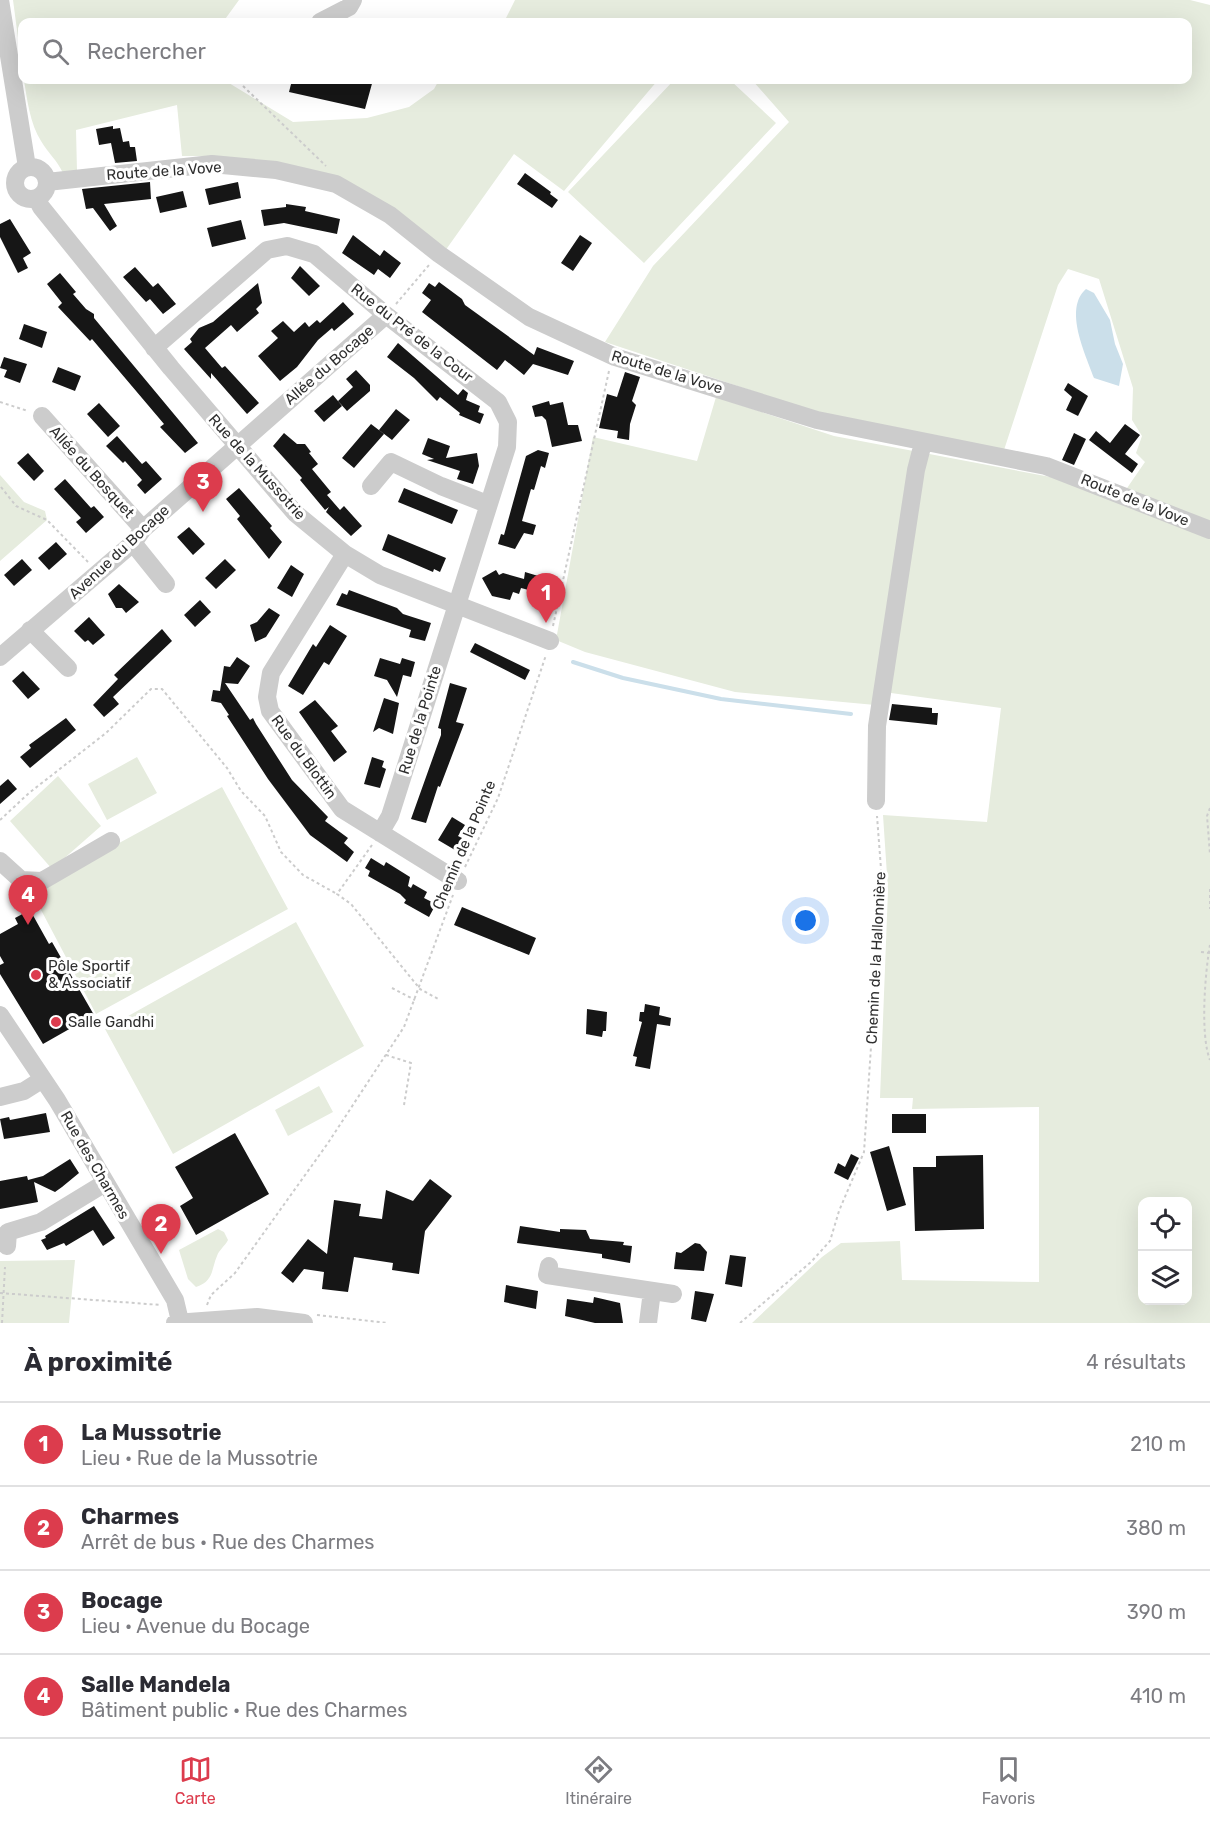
<!DOCTYPE html>
<html lang="fr">
<meta charset="utf-8">
<style>
body{margin:0;font-family:Rubik,sans-serif;background:#f2f2f3;color:#2b2b33}
.controls{position:absolute;right:18px;bottom:18px;display:grid;overflow:hidden;border-radius:12px;box-shadow:0 6px 24px #0002}
.controls button{width:54px;height:54px;display:grid;place-items:center;padding:0;border:0;border-bottom:2px solid #e1e1e2;background:#fff;color:#2b2b33;font:30px sans-serif}
.you{position:absolute;left:806px;top:921px;width:21px;height:21px;margin:-15px;border:4px solid #fff;border-radius:50%;background:#1a73e8;box-shadow:0 0 0 9px #1a73e833}
.badge{display:grid;place-items:center;width:39px;height:39px;border-radius:50%;background:#dc3c4d;color:#fff;font-size:20px;font-weight:700}
.pin{position:absolute;translate:-50% -50px;filter:drop-shadow(0 2px 3px #0008)}
.pin::after{content:'';position:absolute;top:32px;width:21px;height:18px;background:inherit;clip-path:polygon(0 0,100% 0,50% 100%)}
.list{margin:0;padding:0;list-style:none}
h2{display:flex;justify-content:space-between;align-items:center;height:78px;margin:0;padding:0 24px;font-size:26px}
h2 small{font-size:20px;font-weight:400;color:#7c7c81}
.list li{display:grid;grid-template-columns:39px 1fr auto;gap:18px;align-items:center;box-sizing:border-box;height:84px;padding:0 24px;border-top:2px solid #e1e1e2}
.list b{display:block;font-size:22px;white-space:nowrap}
.list p{margin:0;font-size:20px;white-space:nowrap;color:#7c7c81}
.list em{font-size:20px;font-style:normal;color:#7c7c81}
.icon{flex:none;width:33px;height:33px;fill:none;stroke:currentColor;stroke-width:2;stroke-linecap:round;stroke-linejoin:round}
.map{position:relative;flex:none;width:1210px;height:1323px;overflow:hidden}
.search{position:absolute;background:#fff;box-shadow:0 6px 24px #0002;left:18px;right:18px;top:18px;height:66px;display:flex;align-items:center;gap:15px;box-sizing:border-box;padding:0 21px;border-radius:12px;color:#7c7c81;font-size:22px}
.sheet{height:414px;background:#fff}
nav{display:flex;justify-content:space-around;align-items:center;box-sizing:border-box;height:84px;border-top:2px solid #e1e1e2;background:#fff;font-size:16px;color:#7c7c81}
nav a{display:grid;justify-items:center;gap:3px}
nav .on{color:#dc3c4d}
.map>svg:first-child{display:block}
.green{fill:#e6ecde;fill-rule:evenodd}
.water{fill:#cbdfea}
.lines{fill:none;stroke-linecap:round;stroke-linejoin:round}
.stream{stroke:#cbdfea;stroke-width:4}
.building{fill:#161616}
.path{stroke:#ccc;stroke-width:2;stroke-dasharray:3 3;stroke-linecap:butt}
.minor{stroke:#ccc;stroke-width:18}
.poi-dot{fill:#dc3c4d;stroke:#fff;stroke-width:2}
.labels{text-anchor:middle;stroke-width:6;stroke-linejoin:round;paint-order:stroke}
.street-label{font-size:15px;fill:#2f2f2f;stroke:#fff}
.poi-label{font-size:15px;fill:#2f2f2f;stroke:#fff;text-anchor:start}
</style>
<div class="map">
<svg width="1210" height="1323" viewBox="0 0 1210 1323">
<rect width="100%" height="100%" fill="#fff"/>
<path class="green" d="M 13,0 L 239,0 L 223,22 L 22,22 L 22,68 Z
M 515,0 L 1190,0 L 1210,5 L 1210,1323 L 752,1323 L 822,1257 L 841,1243 L 900,1241 L 902,1280 L 1039,1282 L 1039,1107 L 912,1109 L 913,1098 L 880,1098 L 888,890 L 883,815 L 987,822 L 1001,708 L 891,693 L 886,706 L 735,692 L 585,652 L 556,640 L 593,437 L 697,461 L 716,397 L 834,436 L 1125,491 L 1145,462 L 1136,453 L 1142,436 L 1132,420 L 1133,388 L 1099,279 L 1068,269 L 1058,285 L 1004,450 L 822,414 L 605,342 L 653,266 L 789,122 L 752,80 L 1188,80 L 1188,22 L 499,22 L 506,18 ZM 1142,1202 L 1188,1202 L 1188,1300 L 1142,1300 Z
M 24,80 L 224,80 L 293,122 L 367,118 L 409,107 L 434,89 L 439,80 L 658,80 L 564,191 L 514,154 L 445,251 L 383,203 L 201,156 L 182,156 L 177,105 L 76,130 L 77,171 L 63,173 C 57,160 48,153 41,141 C 30,124 27,99 24,80 Z
M 674,80 L 730,80 L 776,123 L 644,263 L 568,192 Z
M 0,475 L 24,502 L 45,511 L 47,520 L 0,561 Z
M 137,757 L 157,793 L 107,820 L 88,784 Z
M 58,776 L 101,826 L 52,869 L 10,821 Z
M 222,787 L 288,909 L 96,1014 L 31,891 Z
M 296,922 L 364,1046 L 173,1154 L 105,1029 Z
M 319,1086 L 333,1112 L 288,1136 L 275,1110 Z
M 218,1229 L 224,1232 L 228,1240 C 225,1246 219,1250 217,1256 C 211,1270 214,1281 196,1287 L 188,1279 L 179,1250 Z
M 75,1260 L 69,1323 L 0,1323 L 0,1261 Z"/>
<path class="water" d="M 1086,289 L 1094,293 L 1110,320 L 1115,344 L 1123,364 L 1119,386 L 1094,378 C 1086,355 1063,309 1086,289 Z"/>
<g class="lines">
<path class="stream" d="M 573,662 L 623,678 L 721,699 L 851,714"/>
</g>
<path class="building" d="M 292,80 L 373,80 L 365,109 L 289,92 Z
M 113,126 L 113,129 L 120,128 L 123,142 L 129,141 L 130,147 L 135,147 L 137,161 L 115,163 L 111,143 L 99,145 L 96,129 Z
M 525,173 L 551,192 L 550,194 L 558,200 L 552,208 L 517,184 Z
M 150,182 L 151,199 L 104,204 L 117,226 L 110,231 L 93,208 L 86,209 L 82,189 Z
M 238,182 L 241,198 L 209,205 L 205,189 Z
M 183,191 L 187,207 L 160,213 L 156,197 Z
M 286,204 L 306,207 L 305,211 L 340,219 L 337,234 L 284,223 L 264,226 L 261,210 L 286,207 Z
M 10,219 L 31,253 L 23,258 L 28,268 L 18,273 L 0,237 L 0,224 Z
M 241,220 L 246,239 L 212,247 L 207,228 Z
M 353,235 L 380,256 L 384,250 L 401,263 L 390,278 L 378,269 L 374,275 L 342,253 Z
M 580,235 L 592,243 L 573,271 L 561,263 Z
M 300,266 L 320,286 L 309,296 L 291,278 Z
M 135,267 L 153,287 L 158,283 L 176,304 L 163,314 L 150,299 L 146,302 L 123,277 Z
M 60,273 L 76,292 L 73,294 L 86,309 L 94,314 L 94,318 L 198,443 L 185,453 L 160,427 L 164,424 L 92,339 L 90,341 L 58,307 L 62,303 L 47,284 Z
M 439,282 L 462,299 L 465,305 L 534,355 L 537,347 L 574,361 L 568,375 L 533,364 L 524,375 L 505,360 L 497,370 L 422,312 L 431,300 L 422,293 L 429,283 L 435,287 Z
M 258,283 L 262,303 L 256,309 L 259,313 L 237,332 L 231,325 L 205,348 L 222,368 L 225,366 L 259,403 L 247,414 L 211,373 L 211,379 L 184,349 L 192,342 L 190,339 L 199,328 L 213,322 Z
M 343,302 L 354,314 L 334,331 L 332,328 L 318,340 L 297,367 L 280,381 L 258,356 L 278,338 L 271,331 L 283,321 L 294,332 L 305,322 L 309,327 L 317,320 L 320,323 Z
M 24,324 L 47,332 L 42,348 L 19,339 Z
M 398,343 L 458,395 L 463,389 L 468,393 L 466,400 L 480,406 L 478,412 L 484,414 L 480,424 L 459,415 L 460,413 L 440,397 L 437,401 L 414,378 L 387,357 Z
M 4,357 L 27,364 L 20,383 L 4,377 L 7,370 L 0,368 Z
M 58,367 L 81,376 L 75,391 L 52,382 Z
M 356,370 L 370,385 L 370,391 L 347,411 L 338,401 L 353,387 L 346,379 Z
M 625,372 L 640,377 L 632,401 L 636,405 L 630,424 L 629,440 L 617,438 L 618,431 L 599,428 L 607,394 L 617,397 Z
M 1068,383 L 1088,396 L 1078,416 L 1066,410 L 1072,397 L 1064,390 Z
M 333,395 L 342,406 L 324,422 L 314,411 Z
M 549,401 L 550,405 L 563,402 L 568,425 L 578,425 L 582,441 L 552,447 L 546,420 L 542,416 L 535,417 L 532,406 Z
M 99,403 L 120,426 L 108,437 L 87,414 Z
M 396,409 L 410,420 L 392,440 L 379,430 Z
M 371,424 L 384,434 L 354,468 L 342,458 Z
M 1125,424 L 1140,435 L 1125,454 L 1138,464 L 1132,473 L 1089,440 L 1096,431 L 1110,443 Z
M 284,433 L 297,444 L 305,444 L 311,452 L 309,453 L 318,464 L 312,469 L 331,492 L 327,495 L 340,510 L 344,506 L 362,526 L 351,536 L 326,512 L 329,507 L 325,510 L 300,480 L 302,478 L 273,446 Z
M 1074,433 L 1086,439 L 1074,465 L 1062,460 Z
M 117,436 L 142,464 L 146,461 L 162,479 L 145,494 L 137,485 L 142,480 L 125,461 L 123,463 L 106,446 Z
M 428,438 L 450,446 L 446,458 L 477,453 L 479,466 L 473,484 L 457,479 L 460,471 L 427,460 L 434,459 L 422,454 Z
M 538,450 L 549,453 L 545,468 L 541,466 L 534,490 L 531,489 L 522,521 L 536,525 L 533,535 L 524,533 L 515,549 L 498,544 L 501,534 L 504,535 L 526,456 Z
M 28,453 L 44,471 L 34,481 L 17,463 Z
M 65,479 L 91,508 L 94,506 L 104,517 L 86,533 L 76,522 L 81,518 L 54,489 Z
M 239,488 L 272,526 L 270,528 L 282,542 L 269,559 L 237,519 L 240,516 L 226,499 Z
M 404,488 L 458,510 L 452,524 L 398,502 Z
M 189,527 L 205,544 L 193,555 L 177,537 Z
M 388,534 L 446,558 L 440,572 L 434,569 L 433,572 L 382,550 Z
M 56,542 L 67,554 L 49,570 L 38,558 Z
M 22,559 L 32,570 L 14,586 L 4,575 Z
M 225,559 L 236,570 L 216,589 L 205,578 Z
M 291,565 L 304,574 L 292,597 L 277,588 Z
M 496,570 L 499,575 L 503,573 L 524,579 L 525,572 L 548,579 L 544,594 L 521,588 L 519,594 L 513,592 L 510,600 L 492,596 L 482,578 Z
M 119,584 L 139,602 L 126,613 L 122,608 L 116,608 L 108,594 Z
M 349,590 L 397,608 L 403,614 L 431,623 L 425,641 L 409,637 L 411,630 L 336,605 L 342,593 L 347,595 Z
M 200,600 L 211,612 L 195,627 L 184,615 Z
M 269,608 L 280,615 L 266,637 L 255,642 L 250,625 L 257,622 Z
M 89,617 L 105,635 L 93,645 L 88,640 L 85,642 L 74,631 Z
M 330,625 L 347,636 L 329,665 L 324,662 L 303,695 L 288,686 L 313,644 L 316,647 Z
M 162,629 L 172,641 L 113,697 L 119,704 L 104,717 L 93,705 L 118,679 L 114,675 Z
M 475,643 L 530,670 L 525,680 L 470,652 Z
M 237,657 L 250,666 L 238,684 L 225,683 L 250,720 L 253,718 L 256,724 L 292,780 L 328,817 L 325,821 L 348,838 L 344,843 L 354,852 L 347,862 L 310,835 L 268,779 L 227,716 L 229,715 L 221,703 L 211,701 L 213,690 L 220,691 L 224,666 L 230,667 Z
M 380,658 L 400,664 L 402,658 L 415,662 L 411,677 L 403,675 L 397,697 L 387,680 L 374,676 Z
M 23,671 L 40,689 L 28,699 L 12,681 Z
M 450,683 L 467,688 L 456,722 L 464,724 L 440,787 L 438,786 L 426,823 L 411,819 L 441,735 L 441,729 L 438,728 Z
M 384,698 L 399,703 L 393,734 L 379,728 L 373,732 Z
M 315,700 L 338,726 L 331,731 L 347,752 L 334,762 L 299,712 Z
M 892,704 L 932,708 L 932,713 L 938,713 L 937,725 L 889,720 Z
M 66,718 L 76,730 L 30,768 L 20,757 L 31,748 L 29,745 Z
M 372,757 L 384,761 L 382,767 L 386,769 L 380,788 L 364,784 Z
M 8,779 L 17,789 L 0,804 L 0,786 Z
M 452,817 L 465,825 L 458,836 L 462,838 L 455,850 L 438,840 Z
M 371,858 L 384,866 L 386,862 L 410,877 L 408,886 L 411,888 L 413,884 L 427,892 L 424,898 L 436,904 L 429,917 L 404,903 L 406,900 L 400,894 L 368,876 L 370,871 L 365,868 Z
M 462,907 L 536,938 L 529,955 L 454,925 Z
M 30,910 L 49,944 L 52,942 L 94,1015 L 43,1044 L 0,974 L 0,965 L 4,963 L 0,956 L 0,934 L 18,924 L 15,918 Z
M 645,1004 L 660,1007 L 659,1015 L 671,1018 L 670,1026 L 657,1024 L 650,1069 L 635,1066 L 637,1057 L 633,1056 L 642,1022 L 639,1021 L 640,1012 L 644,1012 Z
M 587,1009 L 607,1012 L 606,1031 L 603,1031 L 602,1037 L 586,1034 Z
M 46,1113 L 50,1132 L 4,1139 L 0,1119 L 9,1117 L 10,1120 Z
M 892,1114 L 926,1114 L 926,1133 L 892,1133 Z
M 235,1133 L 269,1194 L 196,1235 L 180,1206 L 193,1198 L 175,1167 Z
M 889,1146 L 906,1205 L 887,1211 L 870,1152 Z
M 851,1154 L 859,1158 L 848,1180 L 834,1173 L 838,1163 L 845,1167 Z
M 983,1155 L 984,1229 L 915,1231 L 913,1167 L 936,1167 L 936,1156 Z
M 70,1159 L 79,1173 L 62,1187 L 55,1192 L 34,1182 L 38,1202 L 0,1209 L 0,1181 L 27,1176 L 28,1180 L 43,1176 Z
M 430,1179 L 452,1196 L 425,1231 L 419,1274 L 392,1270 L 393,1263 L 354,1257 L 348,1292 L 322,1289 L 324,1272 L 304,1269 L 293,1283 L 281,1273 L 308,1239 L 327,1254 L 334,1200 L 361,1204 L 359,1216 L 382,1219 L 386,1190 L 413,1201 Z
M 94,1206 L 115,1238 L 103,1246 L 93,1230 L 66,1246 L 64,1243 L 47,1250 L 41,1240 L 46,1238 L 45,1236 Z
M 520,1226 L 560,1232 L 560,1229 L 586,1230 L 590,1239 L 624,1242 L 623,1245 L 632,1246 L 630,1263 L 602,1258 L 602,1254 L 517,1243 Z
M 695,1243 L 700,1244 L 707,1252 L 704,1271 L 674,1269 L 676,1252 L 681,1253 Z
M 730,1255 L 746,1257 L 742,1287 L 725,1284 Z
M 506,1285 L 538,1291 L 536,1309 L 504,1302 Z
M 695,1291 L 714,1294 L 706,1322 L 691,1319 Z
M 594,1297 L 620,1303 L 623,1323 L 595,1323 L 565,1316 L 567,1299 L 593,1303 Z"/>
<g class="lines">
<path class="path" d="M 243,80 L 243,86 L 326,166
M 396,304 L 429,265
M 0,402 L 28,411
M 1,487 L 16,506 L 47,520 L 88,562
M 553,626 L 609,371
M 1210,808 L 1207,816 L 1210,854
M 0,820 L 29,793 L 106,733 L 151,689 L 162,689 L 227,768 L 241,791 L 265,816 L 281,852 L 303,875 L 337,894
M 372,845 L 337,894 L 351,904 L 420,989 L 440,1000
M 465,867 L 498,798 L 546,655
M 1210,889 L 1210,909
M 1210,945 C 1205,973 1200,1035 1210,1060
M 1201,952 L 1210,953
M 392,988 L 415,1000
M 386,1055 L 411,1063 L 404,1105
M 0,1293 L 161,1305
M 207,1305 L 211,1295 L 235,1273 L 328,1143 L 404,1027 L 453,895
M 317,1315 L 388,1323
M 2,1323 L 5,1267
M 740,1323 L 811,1262 L 830,1241 L 839,1211 L 864,1152 L 882,882 L 877,816"/>
<path class="minor" d="M 0,0 L 27,167
M 320,22 L 349,7 L 353,0
M15 183a16 16 0 1 1 32 0a16 16 0 1 1-32 0Z
M 47,182 L 212,164 L 276,170 L 336,184 L 390,215 L 439,254 L 529,317 L 615,357 L 817,420 L 1046,466 L 1210,530
M 37,199 L 41,207 L 171,368 L 295,513 L 345,554 L 380,575 L 550,641
M 154,348 L 267,250 L 287,246 L 314,254 L 386,315 L 498,402 L 508,422 L 507,447 L 390,816 L 380,833
M 42,416 L 143,529
M 371,486 L 391,462 L 441,486 L 487,504
M 133,543 L 166,584
M 345,554 L 271,673 L 267,697 L 270,711 L 342,809 L 458,881
M 30,630 L 68,668
M 0,657 L 133,543 L 143,529 L 386,315
M 876,801 L 877,726 L 916,470 L 923,443
M 0,861 L 21,880 L 42,881 L 111,841
M 0,1015 L 57,1100 L 175,1300 L 180,1321
M 0,1097 L 24,1091 L 43,1079
M 7,1246 L 8,1232 L 41,1222 L 105,1183
M 549,1266 L 547,1275 L 673,1294
M 175,1323 L 257,1317 L 304,1323
M 648,1323 L 652,1291"/>
</g>
<g class="poi-dot">
<circle cx="36" cy="975" r="6"/>
<circle cx="56" cy="1022" r="6"/>
</g>
<g class="labels">
<g class="street-label">
<text transform="translate(164 171) rotate(-4)" y="5">Route de la Vove</text>
<text transform="translate(412 333) rotate(38)" y="5">Rue du Pré de la Cour</text>
<text transform="translate(329 365) rotate(-41)" y="5">Allée du Bocage</text>
<text transform="translate(667 372) rotate(17)" y="5">Route de la Vove</text>
<text transform="translate(257 467) rotate(48)" y="5">Rue de la Mussotrie</text>
<text transform="translate(92 472) rotate(48)" y="5">Allée du Bosquet</text>
<text transform="translate(1135 500) rotate(22)" y="5">Route de la Vove</text>
<text transform="translate(119 552) rotate(-43)" y="5">Avenue du Bocage</text>
<text transform="translate(420 720) rotate(-73)" y="5">Rue de la Pointe</text>
<text transform="translate(304 757) rotate(54)" y="5">Rue du Blottin</text>
<text transform="translate(464 845) rotate(-67)" y="5">Chemin de la Pointe</text>
<text transform="translate(876 958) rotate(-87)" y="5">Chemin de la Hallonnière</text>
<text transform="translate(95 1165) rotate(60)" y="5">Rue des Charmes</text>
</g>
<g class="poi-label">
<text x="48" y="971">Pôle Sportif<tspan x="48" dy="17">&amp; Associatif</tspan></text>
<text x="68" y="1027">Salle Gandhi</text>
</g>
</g>
</svg>
<div class="controls">
<button><svg class="icon" aria-label="locate" viewBox="0 0 24 24"><circle cx="12" cy="12" r="6"/><path d="M12 2v4M12 18v4M2 12h4M18 12h4"/></svg></button>
<button><svg class="icon" aria-label="layers" viewBox="0 0 24 24"><path d="M12 4l9 5-9 5-9-5zM3 14l9 5 9-5"/></svg></button>
</div>
<div class="you"></div>
<div class="pin badge" style="left:546px;top:623px">1</div>
<div class="pin badge" style="left:161px;top:1254px">2</div>
<div class="pin badge" style="left:203px;top:512px">3</div>
<div class="pin badge" style="left:28px;top:925px">4</div>
<div class="search"><svg class="icon" aria-label="search" viewBox="0 0 24 24"><circle cx="10" cy="10" r="6"/><path d="M15 15l6 6"/></svg>Rechercher</div>
</div>
<section class="sheet">
<h2>À proximité<small>4 résultats</small></h2>
<ul class="list">
<li><span class="badge">1</span><div><b>La Mussotrie</b><p>Lieu · Rue de la Mussotrie</p></div><em>210 m</em></li>
<li><span class="badge">2</span><div><b>Charmes</b><p>Arrêt de bus · Rue des Charmes</p></div><em>380 m</em></li>
<li><span class="badge">3</span><div><b>Bocage</b><p>Lieu · Avenue du Bocage</p></div><em>390 m</em></li>
<li><span class="badge">4</span><div><b>Salle Mandela</b><p>Bâtiment public · Rue des Charmes</p></div><em>410 m</em></li>
</ul>
</section>
<nav>
<a class="on"><svg class="icon" aria-label="map" viewBox="0 0 24 24"><path d="M3 6l6-2 6 2 6-2v14l-6 2-6-2-6 2zM9 4v14M15 6v14"/></svg>Carte</a>
<a><svg class="icon" aria-label="directions" viewBox="0 0 24 24"><path d="M12 3l9 9-9 9-9-9zM9 14v-3h6M13 9l2 2-2 2"/></svg>Itinéraire</a>
<a><svg class="icon" aria-label="saved" viewBox="0 0 24 24"><path d="M7 4h10v16l-5-4-5 4z"/></svg>Favoris</a>
</nav>
